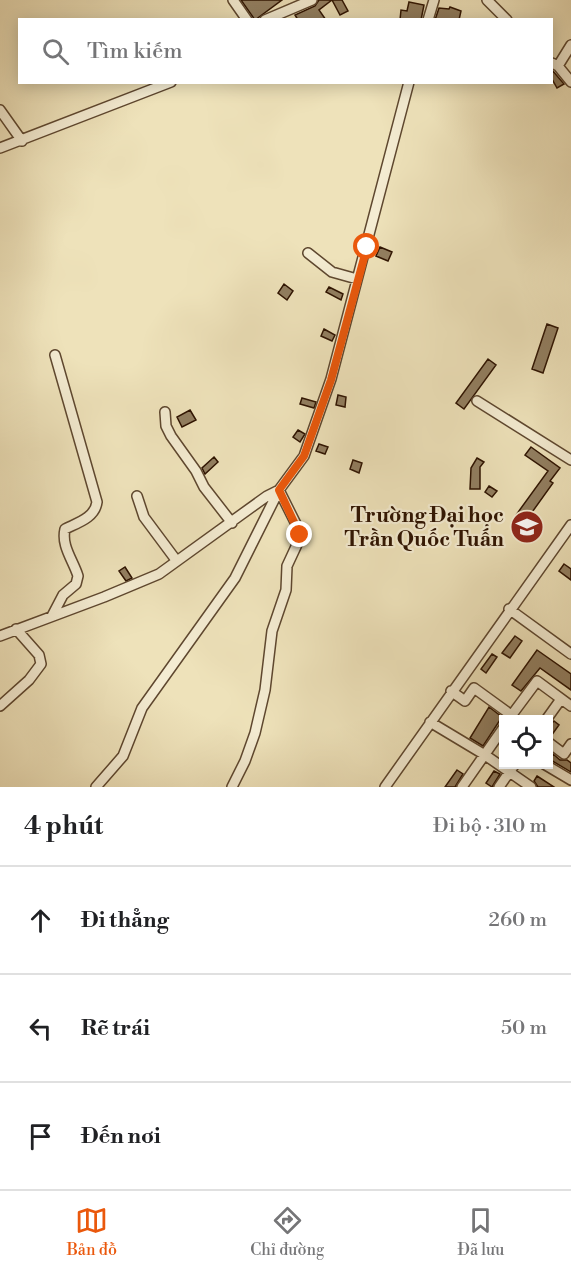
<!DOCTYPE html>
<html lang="vi">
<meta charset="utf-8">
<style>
body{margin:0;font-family:"Libre Bodoni",serif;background:#f2f2f2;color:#202124}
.controls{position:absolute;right:18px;bottom:18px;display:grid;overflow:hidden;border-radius:0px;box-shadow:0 3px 15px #0003}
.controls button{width:54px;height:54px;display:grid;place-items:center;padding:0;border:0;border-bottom:2px solid #e0e0e0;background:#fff;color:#202124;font:30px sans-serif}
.stop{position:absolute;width:18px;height:18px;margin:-14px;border:4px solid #ea580c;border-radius:50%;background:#fff}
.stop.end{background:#ea580c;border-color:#fff;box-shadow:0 2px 6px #0008}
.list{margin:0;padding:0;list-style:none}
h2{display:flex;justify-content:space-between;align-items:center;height:78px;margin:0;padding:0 24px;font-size:26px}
h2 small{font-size:20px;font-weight:400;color:#757577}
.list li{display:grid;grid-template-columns:39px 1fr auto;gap:18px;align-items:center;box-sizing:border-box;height:108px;padding:0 24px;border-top:2px solid #e0e0e0}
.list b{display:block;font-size:22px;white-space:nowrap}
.list em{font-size:20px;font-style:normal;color:#757577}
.icon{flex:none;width:33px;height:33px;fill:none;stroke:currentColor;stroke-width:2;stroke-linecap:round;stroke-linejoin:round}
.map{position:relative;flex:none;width:571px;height:787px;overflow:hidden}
.search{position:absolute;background:#fff;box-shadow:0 3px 15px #0003;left:18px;right:18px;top:18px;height:66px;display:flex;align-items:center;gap:15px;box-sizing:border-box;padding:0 21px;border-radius:0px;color:#757577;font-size:22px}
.sheet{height:402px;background:#fff}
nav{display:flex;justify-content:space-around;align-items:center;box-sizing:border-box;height:84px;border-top:2px solid #e0e0e0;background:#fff;font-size:16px;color:#757577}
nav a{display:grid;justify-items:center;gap:3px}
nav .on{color:#ea580c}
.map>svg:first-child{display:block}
.building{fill:#927f61;stroke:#2e1301;stroke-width:1.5}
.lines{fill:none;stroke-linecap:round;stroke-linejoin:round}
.minor-casing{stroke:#5e472f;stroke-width:12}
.minor{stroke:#f4ecd2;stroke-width:9}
.route{stroke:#ea580c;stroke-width:8}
.labels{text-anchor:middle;stroke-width:4.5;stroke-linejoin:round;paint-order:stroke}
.poi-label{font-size:21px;font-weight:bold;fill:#2e1301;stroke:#f4ecd2;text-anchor:end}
</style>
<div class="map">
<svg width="571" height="787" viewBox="0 0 571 787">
<rect width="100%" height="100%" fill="#eee2ba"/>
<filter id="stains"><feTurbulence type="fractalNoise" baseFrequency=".00333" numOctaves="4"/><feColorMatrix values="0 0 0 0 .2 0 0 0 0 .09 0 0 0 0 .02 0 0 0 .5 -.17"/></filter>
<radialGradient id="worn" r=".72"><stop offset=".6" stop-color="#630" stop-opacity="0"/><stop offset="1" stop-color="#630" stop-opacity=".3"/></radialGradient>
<path class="building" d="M 241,0 L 282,0 L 255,20 Z
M 319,0 L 342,0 L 348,11 L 340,15 L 332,0 L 319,10 L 326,20 L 298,20 L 295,15 L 315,6 Z
M 409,2 L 424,5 L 421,20 L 400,20 L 401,10 L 407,11 Z
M 450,7 L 461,11 L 459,20 L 435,20 L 439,8 L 449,9 Z
M 552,70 L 564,84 L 557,88 L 552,79 Z
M 380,247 L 392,252 L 388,261 L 376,256 Z
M 284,284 L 293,291 L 287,300 L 278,293 Z
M 329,287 L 343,294 L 341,300 L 326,292 Z
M 547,324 L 558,328 L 543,373 L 532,369 Z
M 324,329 L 335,335 L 332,341 L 321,336 Z
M 488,359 L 496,365 L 464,409 L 456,403 Z
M 338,395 L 346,397 L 345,407 L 336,405 Z
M 302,398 L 316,402 L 314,408 L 300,404 Z
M 190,410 L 196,420 L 182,427 L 177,417 Z
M 298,430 L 305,434 L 300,442 L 293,437 Z
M 319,444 L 328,447 L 325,454 L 316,451 Z
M 531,447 L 560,468 L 550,481 L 553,483 L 525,522 L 516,515 L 548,471 L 525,455 Z
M 214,457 L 218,462 L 205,474 L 202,468 Z
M 477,458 L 484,462 L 480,467 L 480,489 L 470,489 L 471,468 Z
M 353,460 L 362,463 L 359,473 L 350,469 Z
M 489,486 L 497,491 L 492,497 L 485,492 Z
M 564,564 L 571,569 L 571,580 L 559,571 Z
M 125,567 L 132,578 L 126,581 L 119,571 Z
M 515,636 L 522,641 L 510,658 L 502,653 Z
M 537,650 L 571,674 L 571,690 L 540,668 L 521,691 L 512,685 Z
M 492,654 L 497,657 L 486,673 L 481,669 Z
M 489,707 L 502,717 L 483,746 L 470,738 Z
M 554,721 L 559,725 L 551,736 L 549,735 L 549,726 Z
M 553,754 L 560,760 L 567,760 L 571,763 L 571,772 L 549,759 Z
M 457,770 L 463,774 L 455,787 L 445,787 Z
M 494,771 L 500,774 L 492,787 L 486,783 Z
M 537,776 L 554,787 L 538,787 L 534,781 Z"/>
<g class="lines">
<g class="minor-casing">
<path id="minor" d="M 233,0 L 247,20
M 487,0 L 507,20
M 265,20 L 312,0
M 428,20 L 434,0
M 552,63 L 558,66 L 571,82
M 558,66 L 571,45
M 0,110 L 22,141
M 0,148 L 171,82
M 308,253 L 332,272 L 357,279
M 477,401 L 571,460
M 165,412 L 166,426 L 171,436 L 196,471 L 204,487 L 232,523
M 137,496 L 144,517 L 176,560
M 509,609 L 571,654
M 52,616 L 63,595 L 76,584 L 78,576 C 73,560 61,546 65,529 C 77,523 95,518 97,502 L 55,355
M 0,636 L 104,597 L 159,574 L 267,496 L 279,490 L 300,532 L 300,538 L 287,566 L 286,590 L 272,631 L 265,690 L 255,733 L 245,761 L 232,787
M 451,691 L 465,701 L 474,688 L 518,720
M 0,706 L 29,680 L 41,664 L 39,655 L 16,629
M 508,720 L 537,681 L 571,706
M 546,720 L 561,699
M 430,722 L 485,755 L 531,787
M 548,742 L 564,754 L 571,744
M 544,764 L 571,780
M 96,787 L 123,756 L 142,708 L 235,578 L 279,490 L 304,456 L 331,379 L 409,82
M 385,787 L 571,525
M 462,787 L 504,727
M 499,787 L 515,764"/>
</g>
<use href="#minor" class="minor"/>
</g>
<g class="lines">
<path class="route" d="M 300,535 L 279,490 L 304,456 L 331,380 L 367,247"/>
</g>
<defs>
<g id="university-disc" transform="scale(1.725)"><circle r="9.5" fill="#8f2418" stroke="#f4ecd2"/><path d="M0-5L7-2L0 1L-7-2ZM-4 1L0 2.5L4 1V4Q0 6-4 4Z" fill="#fff"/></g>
</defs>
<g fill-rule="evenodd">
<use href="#university-disc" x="527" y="527"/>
</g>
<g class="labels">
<g class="poi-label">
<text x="504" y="522">Trường Đại học<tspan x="504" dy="24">Trần Quốc Tuấn</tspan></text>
</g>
</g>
<rect width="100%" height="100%" filter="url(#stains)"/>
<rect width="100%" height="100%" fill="url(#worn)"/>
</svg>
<div class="controls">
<button><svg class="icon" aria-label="locate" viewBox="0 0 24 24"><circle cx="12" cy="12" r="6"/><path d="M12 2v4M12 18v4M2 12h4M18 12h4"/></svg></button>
</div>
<div class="stop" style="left:367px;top:247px"></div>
<div class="stop end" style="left:300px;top:535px"></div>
<div class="search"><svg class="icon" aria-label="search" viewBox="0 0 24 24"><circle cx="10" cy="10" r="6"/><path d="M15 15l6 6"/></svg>Tìm kiếm</div>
</div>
<section class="sheet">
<h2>4 phút<small>Đi bộ · 310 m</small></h2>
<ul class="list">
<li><svg class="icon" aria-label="ahead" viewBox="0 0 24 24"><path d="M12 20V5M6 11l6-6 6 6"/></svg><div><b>Đi thẳng</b></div><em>260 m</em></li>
<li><svg class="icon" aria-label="left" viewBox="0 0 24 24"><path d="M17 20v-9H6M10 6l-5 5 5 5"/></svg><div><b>Rẽ trái</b></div><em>50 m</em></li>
<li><svg class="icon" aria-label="arrive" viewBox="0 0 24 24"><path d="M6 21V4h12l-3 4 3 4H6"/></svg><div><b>Đến nơi</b></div></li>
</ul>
</section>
<nav>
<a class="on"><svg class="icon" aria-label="map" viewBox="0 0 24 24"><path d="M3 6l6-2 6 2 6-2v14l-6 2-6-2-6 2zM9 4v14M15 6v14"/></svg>Bản đồ</a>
<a><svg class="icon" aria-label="directions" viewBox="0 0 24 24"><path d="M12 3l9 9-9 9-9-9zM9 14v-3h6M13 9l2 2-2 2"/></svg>Chỉ đường</a>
<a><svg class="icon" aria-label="saved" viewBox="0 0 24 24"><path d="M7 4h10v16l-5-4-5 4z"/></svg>Đã lưu</a>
</nav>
